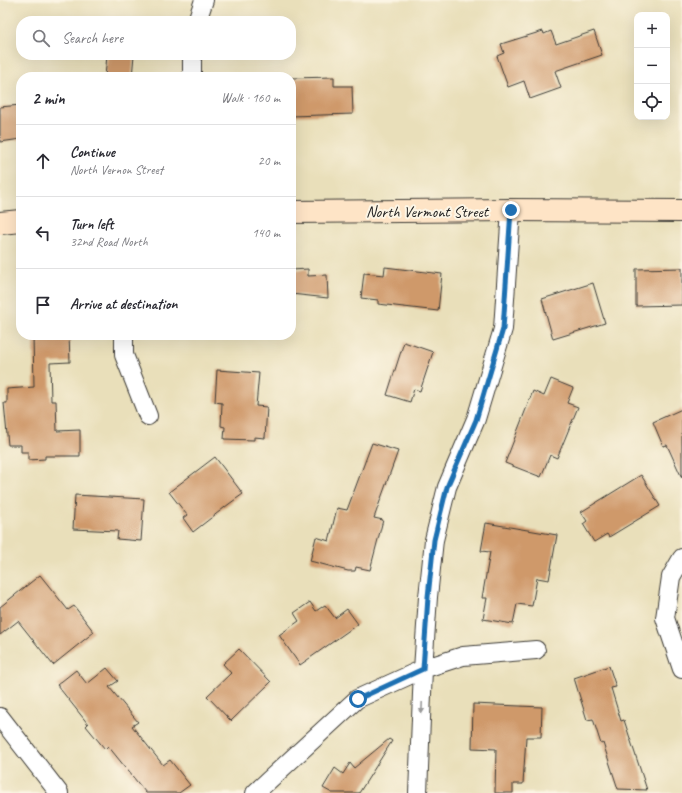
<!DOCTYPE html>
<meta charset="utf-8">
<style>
body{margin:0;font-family:Caveat,sans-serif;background:#f2f2f3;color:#2b2b33}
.controls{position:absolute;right:12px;top:12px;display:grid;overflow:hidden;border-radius:8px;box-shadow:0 4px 16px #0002}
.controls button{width:36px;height:36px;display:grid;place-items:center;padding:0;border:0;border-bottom:1px solid #e1e1e2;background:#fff;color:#2b2b33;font:20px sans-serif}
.stop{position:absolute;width:12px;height:12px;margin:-9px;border:3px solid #1f6fb2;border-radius:50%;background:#fff}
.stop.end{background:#1f6fb2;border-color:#fff;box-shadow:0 1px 4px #0008}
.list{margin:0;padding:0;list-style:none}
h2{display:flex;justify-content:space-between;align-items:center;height:52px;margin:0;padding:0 16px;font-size:17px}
h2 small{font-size:13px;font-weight:400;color:#7c7c81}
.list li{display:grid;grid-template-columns:26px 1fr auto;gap:12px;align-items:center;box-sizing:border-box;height:72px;padding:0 16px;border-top:1px solid #e1e1e2}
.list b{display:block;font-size:15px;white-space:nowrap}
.list p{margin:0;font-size:13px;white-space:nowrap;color:#7c7c81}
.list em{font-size:13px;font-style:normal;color:#7c7c81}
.icon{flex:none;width:22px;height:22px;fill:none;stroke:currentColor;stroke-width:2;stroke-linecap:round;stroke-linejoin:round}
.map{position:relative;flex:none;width:682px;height:793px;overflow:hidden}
.search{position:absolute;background:#fff;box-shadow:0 4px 16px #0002;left:16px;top:16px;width:280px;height:44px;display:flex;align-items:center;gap:10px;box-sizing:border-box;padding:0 14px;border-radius:16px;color:#7c7c81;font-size:15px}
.panel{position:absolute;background:#fff;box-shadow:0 4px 16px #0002;left:16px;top:72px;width:280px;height:268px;border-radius:16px}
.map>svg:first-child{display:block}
.building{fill:#cf996b}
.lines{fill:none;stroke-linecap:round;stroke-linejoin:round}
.street-casing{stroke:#3b3934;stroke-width:20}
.secondary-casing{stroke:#3b3934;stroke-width:24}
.street{stroke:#fff;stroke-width:18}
.secondary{stroke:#fee4c6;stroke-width:22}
.oneway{fill:#999}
.route{stroke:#1f6fb2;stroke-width:5}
.labels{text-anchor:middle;stroke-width:4;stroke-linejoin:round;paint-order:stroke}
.street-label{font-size:16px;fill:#1c1c1c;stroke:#fcf5e5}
</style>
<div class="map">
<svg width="682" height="793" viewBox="0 0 682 793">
<rect width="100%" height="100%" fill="#fcf5e5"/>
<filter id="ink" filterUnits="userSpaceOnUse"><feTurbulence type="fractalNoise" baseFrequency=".025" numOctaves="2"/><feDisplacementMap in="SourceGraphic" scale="8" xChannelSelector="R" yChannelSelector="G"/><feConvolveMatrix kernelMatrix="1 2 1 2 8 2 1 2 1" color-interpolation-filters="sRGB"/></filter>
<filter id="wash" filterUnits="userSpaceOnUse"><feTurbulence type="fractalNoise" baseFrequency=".012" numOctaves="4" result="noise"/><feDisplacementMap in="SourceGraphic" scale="16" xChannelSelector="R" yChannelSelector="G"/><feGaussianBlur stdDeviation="0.9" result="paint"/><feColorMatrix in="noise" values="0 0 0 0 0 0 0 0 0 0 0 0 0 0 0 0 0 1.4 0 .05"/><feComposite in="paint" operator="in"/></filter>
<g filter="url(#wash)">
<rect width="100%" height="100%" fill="#e9dfba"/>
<g id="blocks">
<path class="building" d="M 543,31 L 544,34 L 551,31 L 556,44 L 594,31 L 602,55 L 555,71 L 561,88 L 530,99 L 524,81 L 508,87 L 497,56 L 504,53 L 501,44 Z
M 107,55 L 134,55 L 132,77 L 105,77 Z
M 334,77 L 334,86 L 352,86 L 353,114 L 291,116 L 291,78 Z
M 21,105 L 21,139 L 0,142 L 0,107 Z
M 385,267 L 442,274 L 438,311 L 378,304 L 378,300 L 361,298 L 364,273 L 384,275 Z
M 682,268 L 682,305 L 636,306 L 636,269 Z
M 308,269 L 308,276 L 327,275 L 328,298 L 291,294 L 291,270 Z
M 593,283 L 605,323 L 553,339 L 542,299 Z
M 33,335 L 69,335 L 70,362 L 50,363 L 51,401 L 56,401 L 57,431 L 80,430 L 80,456 L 45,456 L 45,459 L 28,460 L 28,452 L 21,452 L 21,445 L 8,445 L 4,403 L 7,403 L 7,389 L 34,387 Z
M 404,342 L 433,352 L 420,391 L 414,389 L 410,402 L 387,395 Z
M 217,370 L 259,373 L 256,406 L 267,407 L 265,438 L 254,437 L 254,440 L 224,439 L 225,427 L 221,426 L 222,403 L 215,402 Z
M 551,379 L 573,388 L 567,403 L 578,407 L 557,458 L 550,455 L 541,477 L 505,463 L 533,391 L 544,396 Z
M 682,409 L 682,478 L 667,445 L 663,446 L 653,422 Z
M 372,443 L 398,451 L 374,518 L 383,520 L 370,570 L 356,567 L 355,571 L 348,571 L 310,561 L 316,537 L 329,541 L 337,508 L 347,510 Z
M 215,457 L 243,494 L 229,504 L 193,532 L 183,518 L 187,515 L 169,492 Z
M 641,475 L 660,506 L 609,537 L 607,534 L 594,542 L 583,524 L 587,521 L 581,512 Z
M 75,495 L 144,499 L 141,541 L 117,539 L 118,531 L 73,529 Z
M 486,523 L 557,535 L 549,580 L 537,578 L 532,606 L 517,604 L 513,624 L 483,619 L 487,598 L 482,598 L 490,552 L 481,551 Z
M 40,575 L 68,610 L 74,606 L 94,632 L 53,665 L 18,621 L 0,635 L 0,607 Z
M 310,602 L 316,611 L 325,605 L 335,618 L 347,609 L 358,624 L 300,665 L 279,635 L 299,621 L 294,613 Z
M 239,649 L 271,682 L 231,721 L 207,696 L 231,673 L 223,664 Z
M 609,666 L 616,687 L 611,688 L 621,721 L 624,720 L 647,790 L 618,789 L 603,743 L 601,744 L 593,719 L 587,720 L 574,678 Z
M 107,668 L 118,681 L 109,687 L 138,722 L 132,726 L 163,765 L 170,760 L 190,785 L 179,793 L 146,793 L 108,746 L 105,749 L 86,726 L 88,724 L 57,685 L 76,670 L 87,684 Z
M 473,704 L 542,707 L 541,737 L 526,737 L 523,784 L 513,784 L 513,793 L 495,793 L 496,749 L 472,748 Z
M 389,739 L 392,741 L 359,793 L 332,793 L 323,788 L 335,768 L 343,774 L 350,763 L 354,768 Z"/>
</g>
</g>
<g filter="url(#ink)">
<use href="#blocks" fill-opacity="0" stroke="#3b3934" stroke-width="1"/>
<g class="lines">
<g class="street-casing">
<path id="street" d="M 197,21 L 204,0
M 192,55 L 192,77
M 124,335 L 124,355 L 148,416
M 682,558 L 671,577 L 665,618 L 682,669
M 0,717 L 59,793
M 255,793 L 357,699 L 423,669 L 463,656 L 536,650
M 418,793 L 423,669 L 428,597 L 434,540 L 447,487 L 476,419 L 503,329 L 511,210"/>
</g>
<g class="secondary-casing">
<path id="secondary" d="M 291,212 L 511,210 L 682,211
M 0,223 L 21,221"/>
</g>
<use href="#street" class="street"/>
<use href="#secondary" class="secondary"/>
</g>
<defs><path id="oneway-solid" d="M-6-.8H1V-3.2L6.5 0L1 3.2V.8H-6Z"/></defs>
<use class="oneway" href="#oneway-solid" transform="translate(422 708) rotate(92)"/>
</g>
<g class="lines" filter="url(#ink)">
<path class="route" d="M 358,699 L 423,669 L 428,597 L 434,540 L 447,487 L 476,420 L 503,329 L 511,210"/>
</g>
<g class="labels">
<g class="street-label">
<text x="427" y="217">North Vermont Street</text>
</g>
</g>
</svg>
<div class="controls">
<button>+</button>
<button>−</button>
<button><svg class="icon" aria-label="locate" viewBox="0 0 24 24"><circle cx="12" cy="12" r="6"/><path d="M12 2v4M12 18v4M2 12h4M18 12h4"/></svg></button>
</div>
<div class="stop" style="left:358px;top:699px"></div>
<div class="stop end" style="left:511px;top:210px"></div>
<div class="search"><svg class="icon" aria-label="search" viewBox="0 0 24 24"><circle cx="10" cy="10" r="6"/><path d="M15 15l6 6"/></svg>Search here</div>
<section class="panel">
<h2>2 min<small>Walk · 160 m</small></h2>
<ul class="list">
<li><svg class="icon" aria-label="ahead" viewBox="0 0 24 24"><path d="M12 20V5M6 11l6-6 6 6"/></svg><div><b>Continue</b><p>North Vernon Street</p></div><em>20 m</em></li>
<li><svg class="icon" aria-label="left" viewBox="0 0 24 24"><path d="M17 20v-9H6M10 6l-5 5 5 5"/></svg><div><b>Turn left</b><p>32nd Road North</p></div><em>140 m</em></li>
<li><svg class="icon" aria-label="arrive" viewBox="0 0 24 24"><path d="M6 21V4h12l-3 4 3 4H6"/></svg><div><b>Arrive at destination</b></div></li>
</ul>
</section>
</div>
